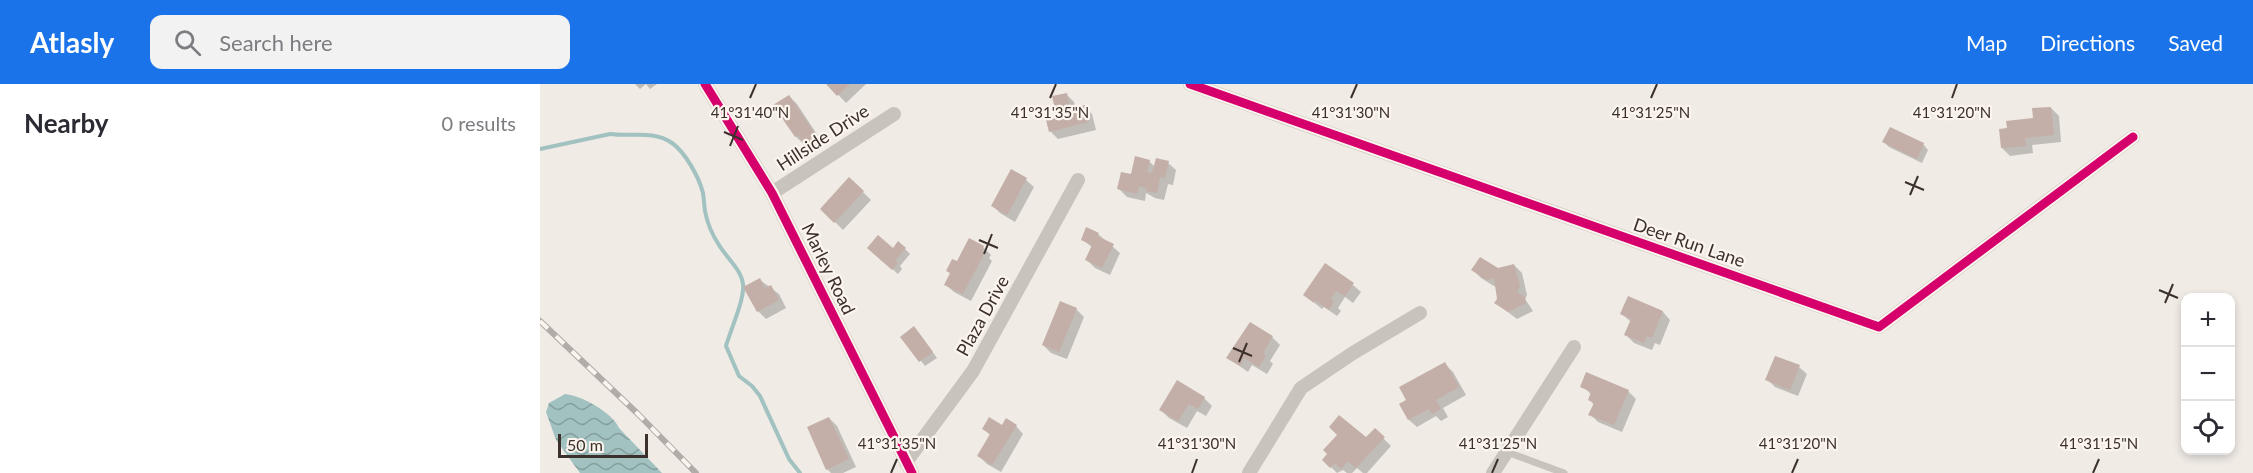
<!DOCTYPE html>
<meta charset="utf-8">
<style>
body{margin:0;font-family:Lato,sans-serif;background:#f2f2f3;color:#2b2b33}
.controls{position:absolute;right:18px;bottom:18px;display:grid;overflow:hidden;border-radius:12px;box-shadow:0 3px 9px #0003}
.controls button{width:54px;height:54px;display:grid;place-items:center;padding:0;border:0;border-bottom:2px solid #e1e1e2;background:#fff;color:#2b2b33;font:30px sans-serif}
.scale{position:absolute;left:18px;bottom:15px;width:90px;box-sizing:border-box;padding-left:6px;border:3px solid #3b302b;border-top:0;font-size:16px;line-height:21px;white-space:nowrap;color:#3b302b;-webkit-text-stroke:4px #fbf5ee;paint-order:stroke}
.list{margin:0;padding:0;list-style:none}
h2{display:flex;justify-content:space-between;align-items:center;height:78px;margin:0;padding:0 24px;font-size:26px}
h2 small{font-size:20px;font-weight:400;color:#7c7c81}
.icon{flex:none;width:33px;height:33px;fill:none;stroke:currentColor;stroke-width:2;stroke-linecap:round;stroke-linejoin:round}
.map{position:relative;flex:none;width:1713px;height:389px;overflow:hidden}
header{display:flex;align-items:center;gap:36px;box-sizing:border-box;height:84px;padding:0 30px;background:#1a73e8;color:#fff}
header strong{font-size:28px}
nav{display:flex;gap:33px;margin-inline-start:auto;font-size:21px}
.search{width:420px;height:54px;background:#f2f2f3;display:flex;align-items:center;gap:15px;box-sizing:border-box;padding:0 21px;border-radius:12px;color:#7c7c81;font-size:22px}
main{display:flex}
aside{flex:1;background:#fff}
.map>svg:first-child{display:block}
.water{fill:url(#water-waves)}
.shadow{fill:#0003}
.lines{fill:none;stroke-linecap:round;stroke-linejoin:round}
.stream{stroke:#a1c2c1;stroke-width:4}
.building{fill:#c3afa7}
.lane{stroke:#c9c3be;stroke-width:7}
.street{stroke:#c9c3be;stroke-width:14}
.rail-casing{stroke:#b1aca8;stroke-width:6}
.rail{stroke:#fbf5ee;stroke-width:4;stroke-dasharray:11;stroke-linecap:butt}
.cycleway-casing{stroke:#fbf5ee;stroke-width:13}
.cycleway{stroke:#d6006c;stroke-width:9}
.ticks{fill:none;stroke:#3b302b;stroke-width:2}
.labels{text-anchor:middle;stroke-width:4.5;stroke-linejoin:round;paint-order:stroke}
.street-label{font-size:18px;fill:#3b302b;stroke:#fbf5ee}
.ticks-label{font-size:15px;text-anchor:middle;fill:#3b302b;stroke:#fbf5ee;stroke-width:4.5;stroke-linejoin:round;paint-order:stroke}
</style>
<header>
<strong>Atlasly</strong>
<div class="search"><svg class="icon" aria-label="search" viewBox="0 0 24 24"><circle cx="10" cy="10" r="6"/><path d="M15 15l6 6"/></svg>Search here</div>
<nav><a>Map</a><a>Directions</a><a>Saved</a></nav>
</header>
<main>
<aside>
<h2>Nearby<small>0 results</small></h2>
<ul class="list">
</ul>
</aside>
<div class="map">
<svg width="1713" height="389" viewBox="0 0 1713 389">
<defs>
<pattern id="water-waves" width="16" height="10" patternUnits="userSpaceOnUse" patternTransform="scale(1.5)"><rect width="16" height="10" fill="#a1c2c1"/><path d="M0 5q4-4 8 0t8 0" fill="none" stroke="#849e9d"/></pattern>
</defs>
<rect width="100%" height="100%" fill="#f0ebe5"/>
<path class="water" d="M 25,310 C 41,311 73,329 79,344 L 122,389 L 40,389 L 16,356 L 6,328 L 9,319 Z"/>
<path class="shadow" d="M 95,0 L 117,0 L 110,5 L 106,0 L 100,5 Z
M 288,0 L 326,0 L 306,19 Z
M 526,10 L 534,18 L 536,25 L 545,22 L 552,30 L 556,46 L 518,55 L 511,48 L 519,35 Z
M 249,12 L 257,20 L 284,61 L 273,68 L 256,53 L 235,21 Z
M 1511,24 L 1519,32 L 1521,58 L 1492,61 L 1493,69 L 1470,72 L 1462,64 L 1468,45 L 1494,35 Z
M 1344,58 L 1383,60 L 1388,66 L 1382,79 L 1349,63 Z
M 609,77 L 615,83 L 628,79 L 636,86 L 633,101 L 628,100 L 624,116 L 615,114 L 606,109 L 605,117 L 587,113 L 579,105 Z
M 471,87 L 486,96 L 494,103 L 475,138 L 460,129 L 453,122 Z
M 310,95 L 331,116 L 303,146 L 282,125 Z
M 547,145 L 558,150 L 580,169 L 570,191 L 555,184 L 547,176 L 553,164 L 543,156 Z
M 443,163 L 451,171 L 449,174 L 452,177 L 431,217 L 414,208 L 406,201 L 418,179 Z
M 365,165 L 370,170 L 360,182 L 362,185 L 358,190 L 334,169 Z
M 974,181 L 982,189 L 987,211 L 985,215 L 993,227 L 977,235 L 956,219 L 958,215 L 957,204 L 941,194 L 933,186 L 958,186 Z
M 220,196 L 239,210 L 246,224 L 226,235 L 218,227 Z
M 813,201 L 821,208 L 813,219 L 805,213 L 798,224 L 801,227 L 797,232 L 784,223 L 782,225 L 765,211 Z
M 536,225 L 544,233 L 527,275 L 511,269 L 503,261 Z
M 1123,228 L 1130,236 L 1120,261 L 1115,259 L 1112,266 L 1094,259 L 1086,251 L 1091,238 L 1082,230 Z
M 379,249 L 397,274 L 385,282 L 362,253 Z
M 732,253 L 740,261 L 730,277 L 733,280 L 727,290 L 712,281 L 708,288 L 688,274 Z
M 905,280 L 913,288 L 926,311 L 903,324 L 908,333 L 901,337 L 896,332 L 877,343 L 869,336 L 868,316 Z
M 1259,283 L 1267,290 L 1258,312 L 1235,303 L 1227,295 Z
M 637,298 L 664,314 L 672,322 L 666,332 L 657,327 L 647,344 L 629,334 L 621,326 Z
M 1042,302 L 1088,307 L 1096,315 L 1082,348 L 1058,338 L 1050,330 L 1054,321 L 1050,316 L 1052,311 Z
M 289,334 L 297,342 L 316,383 L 303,389 L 291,389 L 287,385 Z
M 476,342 L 483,350 L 461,388 L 447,380 L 439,372 L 451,352 L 444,345 Z
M 835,346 L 851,362 L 827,389 L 823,389 L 817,384 L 812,389 L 807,389 L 803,386 L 797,389 L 784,376 L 826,356 Z"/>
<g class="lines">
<path class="stream" d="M 0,65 L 70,50 C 91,53 113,46 132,59 C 145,68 159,93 163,109 C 164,115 164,121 165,127 C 167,138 173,152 179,161 C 186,173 201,185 203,200 C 205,215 190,247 186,262 L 199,292 L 212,302 L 220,312 L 249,375 L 260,389"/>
</g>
<path class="building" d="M 286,0 L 310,0 L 297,12 Z
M 527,9 L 530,25 L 545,21 L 549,38 L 509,48 L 506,36 L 517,34 L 512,12 Z
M 249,11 L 277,53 L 265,61 L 258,51 L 255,53 L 233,21 Z
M 1511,23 L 1514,51 L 1485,54 L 1486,62 L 1461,64 L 1459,45 L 1467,44 L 1466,37 L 1493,34 L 1492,24 Z
M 1350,43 L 1384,59 L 1377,75 L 1342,58 Z
M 595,72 L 610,76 L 607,88 L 612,89 L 616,74 L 629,77 L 625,94 L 620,93 L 617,109 L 606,107 L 606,104 L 599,102 L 597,110 L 577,105 L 581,88 L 591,90 Z
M 471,85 L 487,94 L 467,131 L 451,122 Z
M 309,93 L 324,107 L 294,139 L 280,125 Z
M 546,143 L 559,149 L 557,152 L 574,160 L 562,184 L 545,176 L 552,161 L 541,156 Z
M 338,151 L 353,164 L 358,157 L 366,164 L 355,177 L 358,179 L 352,186 L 327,164 Z
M 429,154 L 444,162 L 442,166 L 445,168 L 423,210 L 404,201 L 410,189 L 406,187 L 412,175 L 417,177 Z
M 940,173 L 958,184 L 974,180 L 980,202 L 977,208 L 985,213 L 986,219 L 968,228 L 954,219 L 957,215 L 954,194 L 947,196 L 931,186 Z
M 785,179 L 814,199 L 805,212 L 796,207 L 791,215 L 794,218 L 789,226 L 775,216 L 774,219 L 763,211 Z
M 220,194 L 225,204 L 231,201 L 239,216 L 217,228 L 203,203 Z
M 1088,212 L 1123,227 L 1112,254 L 1107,252 L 1104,259 L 1084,251 L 1091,235 L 1080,230 Z
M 520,217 L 537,224 L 519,268 L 502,261 Z
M 710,238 L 733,252 L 723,269 L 726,271 L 719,283 L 704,274 L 700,282 L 686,274 Z
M 374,242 L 393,268 L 379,278 L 360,253 Z
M 1235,272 L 1260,281 L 1250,306 L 1225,296 Z
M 905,278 L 919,303 L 896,316 L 901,325 L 892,330 L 889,325 L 868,336 L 859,320 L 866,316 L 859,303 Z
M 1046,288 L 1089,306 L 1074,341 L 1048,331 L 1054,319 L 1048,316 L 1051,308 L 1040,303 Z
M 637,296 L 665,313 L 658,325 L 649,320 L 638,337 L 619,326 Z
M 799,331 L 826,353 L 835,344 L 845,353 L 816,384 L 808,377 L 801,385 L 795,379 L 790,384 L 782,376 L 787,370 L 783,366 L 797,351 L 789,343 Z
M 289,333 L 309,375 L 286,386 L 267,343 Z
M 449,333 L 462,341 L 466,334 L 477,341 L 452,381 L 437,372 L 450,350 L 442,345 Z"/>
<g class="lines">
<path class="lane" d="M 967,368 L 1024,389"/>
<path class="street" d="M 165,0 L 232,109 L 372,389
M 650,0 L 1339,243 L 1593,53
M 232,109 L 354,30
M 366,378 L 433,287 L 538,96
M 709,389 L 761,304 L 813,269 L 880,229
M 953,389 L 1034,263"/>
<g class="rail-casing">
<path id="rail" d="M 0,237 L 98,330 L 156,389"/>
</g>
<use href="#rail" class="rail"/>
<g class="cycleway-casing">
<path id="cycleway" d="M 165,0 L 232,109 L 372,389
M 650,0 L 1339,243 L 1593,53"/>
</g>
<use href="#cycleway" class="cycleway"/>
</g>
<path class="ticks" d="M 210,14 L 216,0M 510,14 L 516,0M 811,14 L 817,0M 1111,14 L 1117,0M 1412,14 L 1417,0M 184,48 L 203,56M 190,62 L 198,42M 1365,98 L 1384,106M 1370,111 L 1378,92M 439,156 L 458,164M 444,170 L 452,150M 1619,206 L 1638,214M 1625,219 L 1633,200M 693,264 L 712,272M 699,278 L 707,259M 351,389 L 357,375M 652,389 L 657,375M 952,389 L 958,375M 1252,389 L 1258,375M 1553,389 L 1559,375"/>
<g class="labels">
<g class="street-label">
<text transform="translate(283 54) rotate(-33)" y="6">Hillside Drive</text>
<text transform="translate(1149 159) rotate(19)" y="6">Deer Run Lane</text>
<text transform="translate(288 185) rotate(64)" y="6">Marley Road</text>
<text transform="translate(443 232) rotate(-61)" y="6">Plaza Drive</text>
</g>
</g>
<g class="ticks-label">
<text x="210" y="34">41°31'40"N</text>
<text x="510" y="34">41°31'35"N</text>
<text x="811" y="34">41°31'30"N</text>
<text x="1111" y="34">41°31'25"N</text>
<text x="1412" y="34">41°31'20"N</text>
<text x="357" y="365">41°31'35"N</text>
<text x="657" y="365">41°31'30"N</text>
<text x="958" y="365">41°31'25"N</text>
<text x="1258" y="365">41°31'20"N</text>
<text x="1559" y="365">41°31'15"N</text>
</g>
</svg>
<div class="controls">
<button>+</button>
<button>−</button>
<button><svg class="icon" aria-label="locate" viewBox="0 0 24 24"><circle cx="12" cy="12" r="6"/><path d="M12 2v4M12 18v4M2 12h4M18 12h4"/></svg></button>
</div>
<div class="scale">50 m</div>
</div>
</main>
